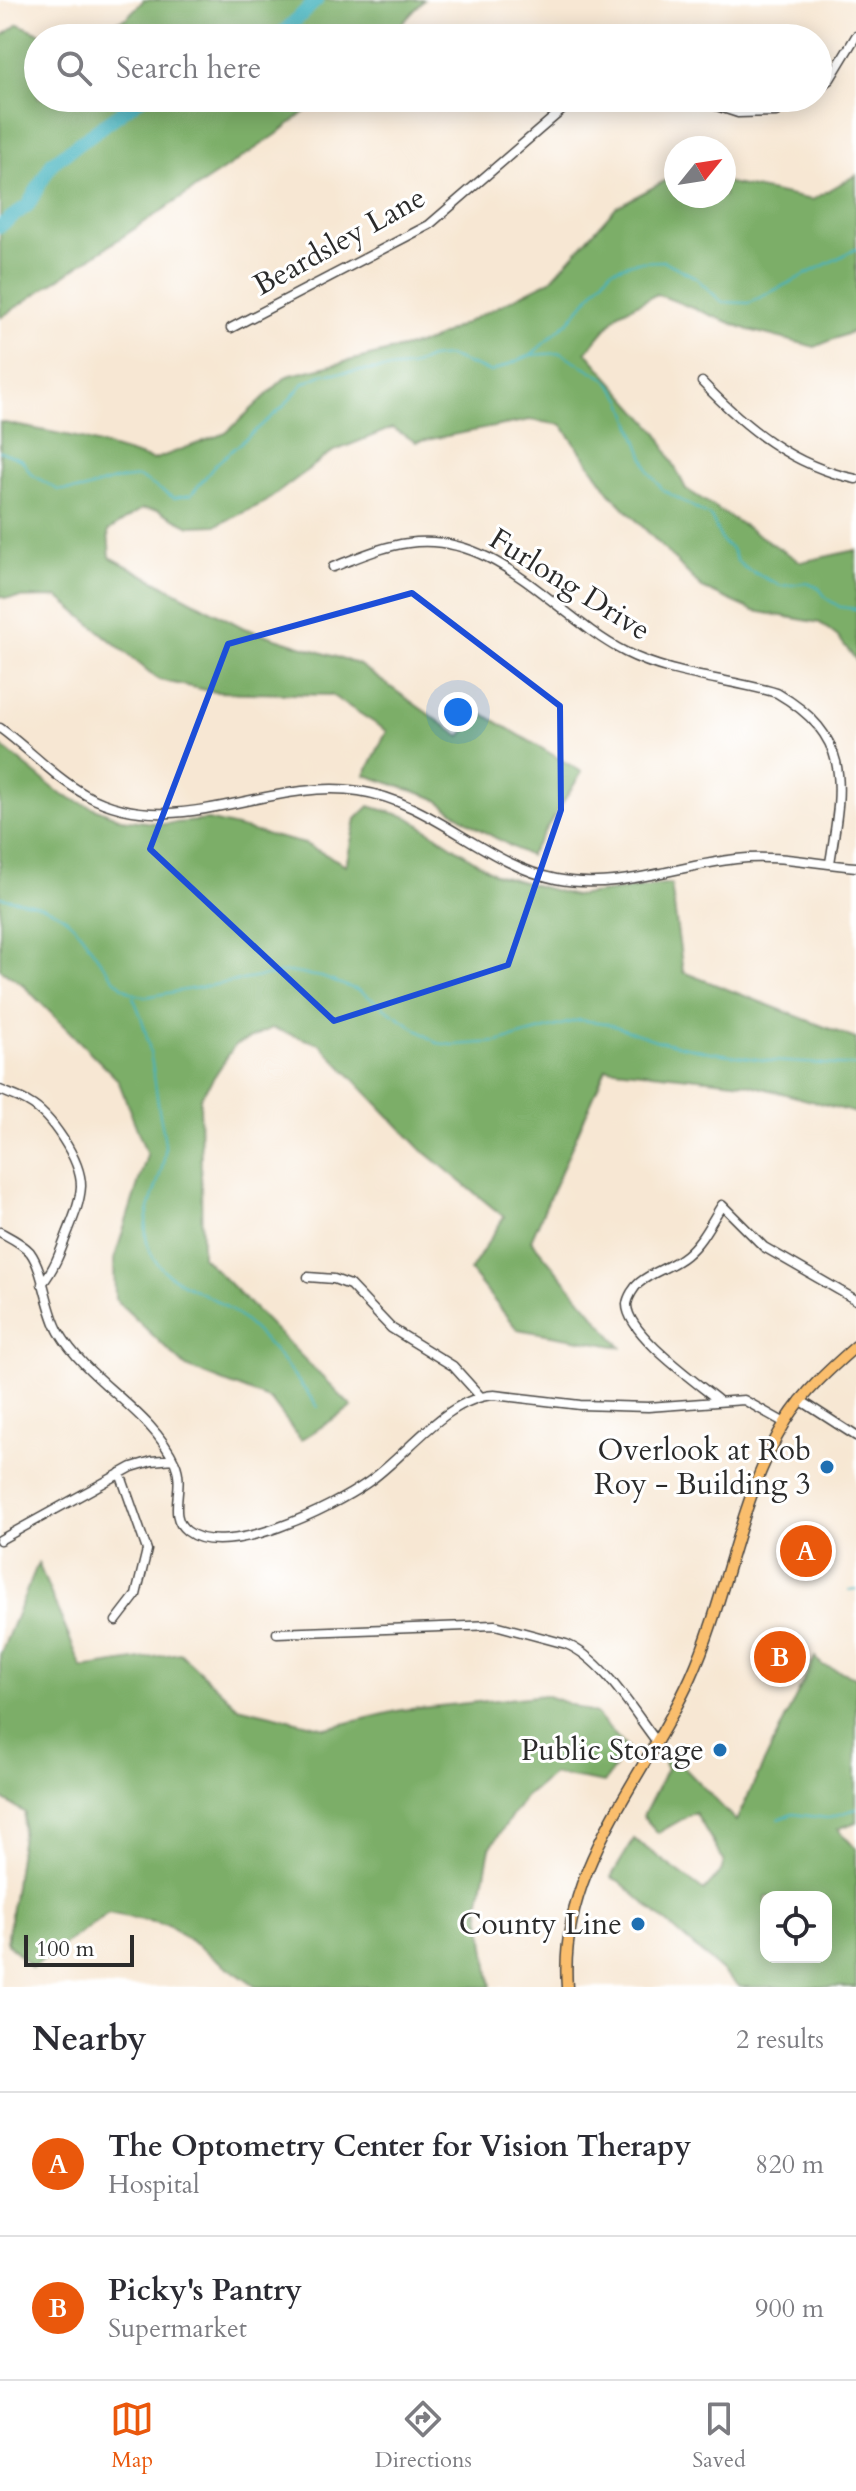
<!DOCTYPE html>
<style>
body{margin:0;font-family:Cardo,serif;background:#f7f7f7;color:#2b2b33}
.controls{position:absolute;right:24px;bottom:24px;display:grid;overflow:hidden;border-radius:16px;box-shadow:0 4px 20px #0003}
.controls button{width:72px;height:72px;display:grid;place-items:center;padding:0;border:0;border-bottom:2px solid #e1e1e2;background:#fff;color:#2b2b33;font:40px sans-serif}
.compass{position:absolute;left:664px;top:136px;width:72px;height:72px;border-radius:50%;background:#fff;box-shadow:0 4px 20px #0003;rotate:60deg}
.scale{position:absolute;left:24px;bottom:20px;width:110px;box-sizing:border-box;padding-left:8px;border:4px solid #2b2b2b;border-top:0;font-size:22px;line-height:28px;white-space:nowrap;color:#2b2b2b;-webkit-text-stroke:6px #fff;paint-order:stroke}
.you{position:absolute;left:458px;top:712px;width:28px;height:28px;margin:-20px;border:6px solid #fff;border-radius:50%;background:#1a73e8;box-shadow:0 0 0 12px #1a73e833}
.badge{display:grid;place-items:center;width:52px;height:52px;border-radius:50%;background:#ea580c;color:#fff;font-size:26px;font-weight:700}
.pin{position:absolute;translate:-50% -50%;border:4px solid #fff;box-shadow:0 2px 8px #0006}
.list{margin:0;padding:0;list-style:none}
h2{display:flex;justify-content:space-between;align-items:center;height:104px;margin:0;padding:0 32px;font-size:34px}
h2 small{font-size:26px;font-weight:400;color:#7c7c81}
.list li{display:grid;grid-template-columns:52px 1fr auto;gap:24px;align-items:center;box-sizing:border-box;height:144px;padding:0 32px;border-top:2px solid #e1e1e2}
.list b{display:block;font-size:30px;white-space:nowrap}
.list p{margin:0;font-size:26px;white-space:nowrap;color:#7c7c81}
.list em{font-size:26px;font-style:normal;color:#7c7c81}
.icon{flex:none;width:44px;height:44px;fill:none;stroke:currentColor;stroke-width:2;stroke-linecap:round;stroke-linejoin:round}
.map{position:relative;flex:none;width:856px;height:1987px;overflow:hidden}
.search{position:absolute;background:#fff;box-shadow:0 4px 20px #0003;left:24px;right:24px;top:24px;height:88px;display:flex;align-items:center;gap:20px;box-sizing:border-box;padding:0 28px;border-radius:44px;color:#7c7c81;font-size:30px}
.sheet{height:392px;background:#fff}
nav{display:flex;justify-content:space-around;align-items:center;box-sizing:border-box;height:112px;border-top:2px solid #e1e1e2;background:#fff;font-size:22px;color:#7c7c81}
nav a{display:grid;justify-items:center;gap:4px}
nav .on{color:#ea580c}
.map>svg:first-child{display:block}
.forest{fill:#7bae68;stroke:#536c4a;stroke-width:2;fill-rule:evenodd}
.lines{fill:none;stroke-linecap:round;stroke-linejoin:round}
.stream{stroke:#44b3be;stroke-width:2}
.river{stroke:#44b3be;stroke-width:14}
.minor-casing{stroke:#4a4744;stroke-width:11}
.major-casing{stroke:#4a4744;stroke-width:13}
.minor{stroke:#fff;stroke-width:8}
.major{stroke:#fabe6d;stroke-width:10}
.marked{fill:none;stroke:#1d4ed8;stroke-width:6;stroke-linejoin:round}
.poi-dot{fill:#1f6fb2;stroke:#fff;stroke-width:3}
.labels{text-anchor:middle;stroke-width:6;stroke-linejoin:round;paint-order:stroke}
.street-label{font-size:30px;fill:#2b2b2b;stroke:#fff}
.poi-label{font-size:30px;fill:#2b2b2b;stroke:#fff;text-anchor:end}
</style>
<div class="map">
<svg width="856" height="1987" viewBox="0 0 856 1987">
<rect width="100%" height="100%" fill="#fff"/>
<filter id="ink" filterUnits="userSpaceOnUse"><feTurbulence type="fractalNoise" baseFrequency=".0125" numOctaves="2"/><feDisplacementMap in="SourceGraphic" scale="16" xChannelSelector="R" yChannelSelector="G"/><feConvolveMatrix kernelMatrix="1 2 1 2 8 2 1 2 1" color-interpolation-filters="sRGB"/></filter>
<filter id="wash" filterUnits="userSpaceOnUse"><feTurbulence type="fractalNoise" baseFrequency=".006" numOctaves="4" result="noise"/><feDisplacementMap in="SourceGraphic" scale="32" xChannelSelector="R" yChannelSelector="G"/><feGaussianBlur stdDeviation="1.8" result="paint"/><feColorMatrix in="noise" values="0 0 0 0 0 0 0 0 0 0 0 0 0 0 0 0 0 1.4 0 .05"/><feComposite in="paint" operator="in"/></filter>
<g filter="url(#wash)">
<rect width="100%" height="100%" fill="#f7e7d3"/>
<path class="forest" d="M 144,0 L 424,0 L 389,38 L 76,38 L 126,18 Z
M 18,24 L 52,38 L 38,38 L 38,98 L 322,98 L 276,135 L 0,318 L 0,38 Z
M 676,175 L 676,196 L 724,196 L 724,182 L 812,200 L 856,175 L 856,330 L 815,347 L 749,330 L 657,294 L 619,313 L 586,352 L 658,433 L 686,489 L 801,562 L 856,550 L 856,660 L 838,637 L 820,623 L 754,611 L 702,588 L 610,493 L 562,425 L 530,420 L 416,442 L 392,428 L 332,452 L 264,503 L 217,525 L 190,526 L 158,510 L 142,509 L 108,531 L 110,557 L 244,628 L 358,664 L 461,737 L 480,712 L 582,772 L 529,856 L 477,828 L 434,798 L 365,775 L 387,731 L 331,695 L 215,692 L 159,680 L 58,597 L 5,598 L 0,596 L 0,422 L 76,437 L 153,460 L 226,433 L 287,376 L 427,342 L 551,280 L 616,207 Z
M 0,745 L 62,795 L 121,819 L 163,824 L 208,820 L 305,844 L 346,865 L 356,819 L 369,806 L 408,817 L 495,874 L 574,896 L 671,884 L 683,972 L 856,1039 L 856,1113 L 744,1083 L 606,1068 L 531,1240 L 621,1347 L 517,1329 L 470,1271 L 504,1217 L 420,1148 L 320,1044 L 272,1028 L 235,1045 L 200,1098 L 202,1256 L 352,1407 L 301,1440 L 271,1400 L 186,1367 L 115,1299 L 114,1260 L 147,1155 L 118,1080 L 21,983 L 0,969 Z
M 38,1563 L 82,1668 L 180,1653 L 238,1707 L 326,1728 L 401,1710 L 545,1695 L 596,1714 L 628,1749 L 604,1783 L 553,1774 L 525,1797 L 490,1848 L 479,1905 L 491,1987 L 256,1987 L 168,1925 L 108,1913 L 32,1968 L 7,1943 L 25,1813 L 0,1797 L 0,1655 Z
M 815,1657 L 822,1665 L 856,1677 L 856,1822 L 838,1829 L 856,1849 L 856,1987 L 740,1987 L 619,1881 L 611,1877 L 634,1839 L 704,1891 L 721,1872 L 724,1861 L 695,1812 L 658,1833 L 643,1816 L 667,1769 L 664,1764 L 669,1752 L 736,1821 ZM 826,1897 L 826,1957 L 766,1957 L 766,1897 Z"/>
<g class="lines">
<path class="stream" d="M 531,355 L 561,353 L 606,379 L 622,399 L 649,472 L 663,490 L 711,517 L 723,543 L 732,549 L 737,561 L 745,568 L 781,586 L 807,583 L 819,588 L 827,599 L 840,607 L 856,609
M 0,451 L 22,460 L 31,474 L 58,490 L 82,490 L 114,480 L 139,477 L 174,498 L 191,495 L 216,464 L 283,407 L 304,383 L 324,374 L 410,367 L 430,358 L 448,356 L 491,372 L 531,355 L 571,319 L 611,270 L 635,262 L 664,261 L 695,277 L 722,302 L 749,303 L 856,249
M 0,897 C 20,901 43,904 61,915 C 93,935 106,991 145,997 L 288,972 L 321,977 L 360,991 L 437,1043 L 453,1045 L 497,1042 L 579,1020 L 606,1023 L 658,1041 L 710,1052 L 770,1061 L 856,1066
M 133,997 C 150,1032 153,1072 159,1110 C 161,1123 166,1139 165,1152 C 162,1188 132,1221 153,1257 C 170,1285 203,1290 228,1308 C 265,1334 291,1372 318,1407
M 849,1590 L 856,1589
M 779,1819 L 793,1814 L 827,1818 L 856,1809"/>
<path class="river" d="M 277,38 L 317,0
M 0,226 L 28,205 L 52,163 L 141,98"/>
</g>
</g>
<g filter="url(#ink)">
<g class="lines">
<g class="minor-casing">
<path id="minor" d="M 818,88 L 830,79 L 856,36
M 692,98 L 738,113 L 776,112 L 802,98
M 231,328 L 429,225 L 576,98
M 702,382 C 745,427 792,466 856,479
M 333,567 C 357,558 383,546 408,543 C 495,530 554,615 625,652 C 672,676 726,678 777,693 C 854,738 842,786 830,863
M 0,728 C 29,749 54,777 86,795 C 175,844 267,777 359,791 C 433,802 484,864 556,879 C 617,891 675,866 736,859 C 777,854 815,864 856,867
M 0,1090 C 9,1094 20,1097 29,1103 C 51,1115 81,1160 81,1186 C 80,1203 73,1219 67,1234 C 60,1253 54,1269 42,1284
M 0,1232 C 11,1238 22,1243 30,1252 C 44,1271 46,1309 59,1332 C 89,1383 151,1410 175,1463 C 186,1488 166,1515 187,1531 C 225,1561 333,1507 367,1483 C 407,1456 445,1398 494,1395 L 580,1405 L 648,1407 L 744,1400 L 785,1423
M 308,1277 L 334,1279 L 350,1285 L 391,1328 L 453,1366 L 480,1396
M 718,1400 C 696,1382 626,1333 627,1304 C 628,1297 634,1287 639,1283 C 653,1271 672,1267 686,1255 C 702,1242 711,1222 722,1205 L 764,1247 L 856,1300
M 800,1400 L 856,1436
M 0,1540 L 132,1467 L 152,1461 L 173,1459
M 116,1621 L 136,1595 L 147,1550 L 120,1473
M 277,1633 L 495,1625 L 566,1644 C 603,1659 633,1711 657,1742"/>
</g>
<g class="major-casing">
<path id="major" d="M 567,1987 C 558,1868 645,1779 691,1677 C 728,1595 739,1497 786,1421 C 804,1392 830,1369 856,1346"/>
</g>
<use href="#minor" class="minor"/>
<use href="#major" class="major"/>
</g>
</g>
<path class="marked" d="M 412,593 L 560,706 L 561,810 L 508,965 L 334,1021 L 150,849 L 228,644 Z"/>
<g class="poi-dot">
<circle cx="827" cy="1467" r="8"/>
<circle cx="720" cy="1750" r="8"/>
<circle cx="638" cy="1924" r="8"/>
</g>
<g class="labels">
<g class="street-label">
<text transform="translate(339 241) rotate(-29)" y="10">Beardsley Lane</text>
<text transform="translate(570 584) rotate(32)" y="10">Furlong Drive</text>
</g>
<g class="poi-label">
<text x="811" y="1460">Overlook at Rob<tspan x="811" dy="34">Roy - Building 3</tspan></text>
<text x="704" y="1760">Public Storage</text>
<text x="622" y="1934">County Line</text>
</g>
</g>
</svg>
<div class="controls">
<button><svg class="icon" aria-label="locate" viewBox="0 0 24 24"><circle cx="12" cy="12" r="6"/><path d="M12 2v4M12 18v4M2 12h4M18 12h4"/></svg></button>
</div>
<svg class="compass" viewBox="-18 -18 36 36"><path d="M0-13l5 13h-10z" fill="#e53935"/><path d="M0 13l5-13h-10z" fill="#7c7c81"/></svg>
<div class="scale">100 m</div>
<div class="you"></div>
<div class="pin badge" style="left:806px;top:1551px">A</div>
<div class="pin badge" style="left:780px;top:1657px">B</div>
<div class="search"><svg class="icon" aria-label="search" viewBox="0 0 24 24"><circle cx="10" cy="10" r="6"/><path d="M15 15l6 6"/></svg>Search here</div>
</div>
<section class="sheet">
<h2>Nearby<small>2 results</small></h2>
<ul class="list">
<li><span class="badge">A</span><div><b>The Optometry Center for Vision Therapy</b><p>Hospital</p></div><em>820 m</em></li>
<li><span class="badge">B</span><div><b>Picky's Pantry</b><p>Supermarket</p></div><em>900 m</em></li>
</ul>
</section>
<nav>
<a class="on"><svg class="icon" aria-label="map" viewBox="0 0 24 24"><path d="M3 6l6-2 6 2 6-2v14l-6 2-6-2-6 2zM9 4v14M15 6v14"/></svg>Map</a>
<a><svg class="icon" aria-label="directions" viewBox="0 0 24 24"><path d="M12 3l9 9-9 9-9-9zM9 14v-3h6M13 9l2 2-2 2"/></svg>Directions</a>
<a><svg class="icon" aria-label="saved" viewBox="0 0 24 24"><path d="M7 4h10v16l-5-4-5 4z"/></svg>Saved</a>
</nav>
